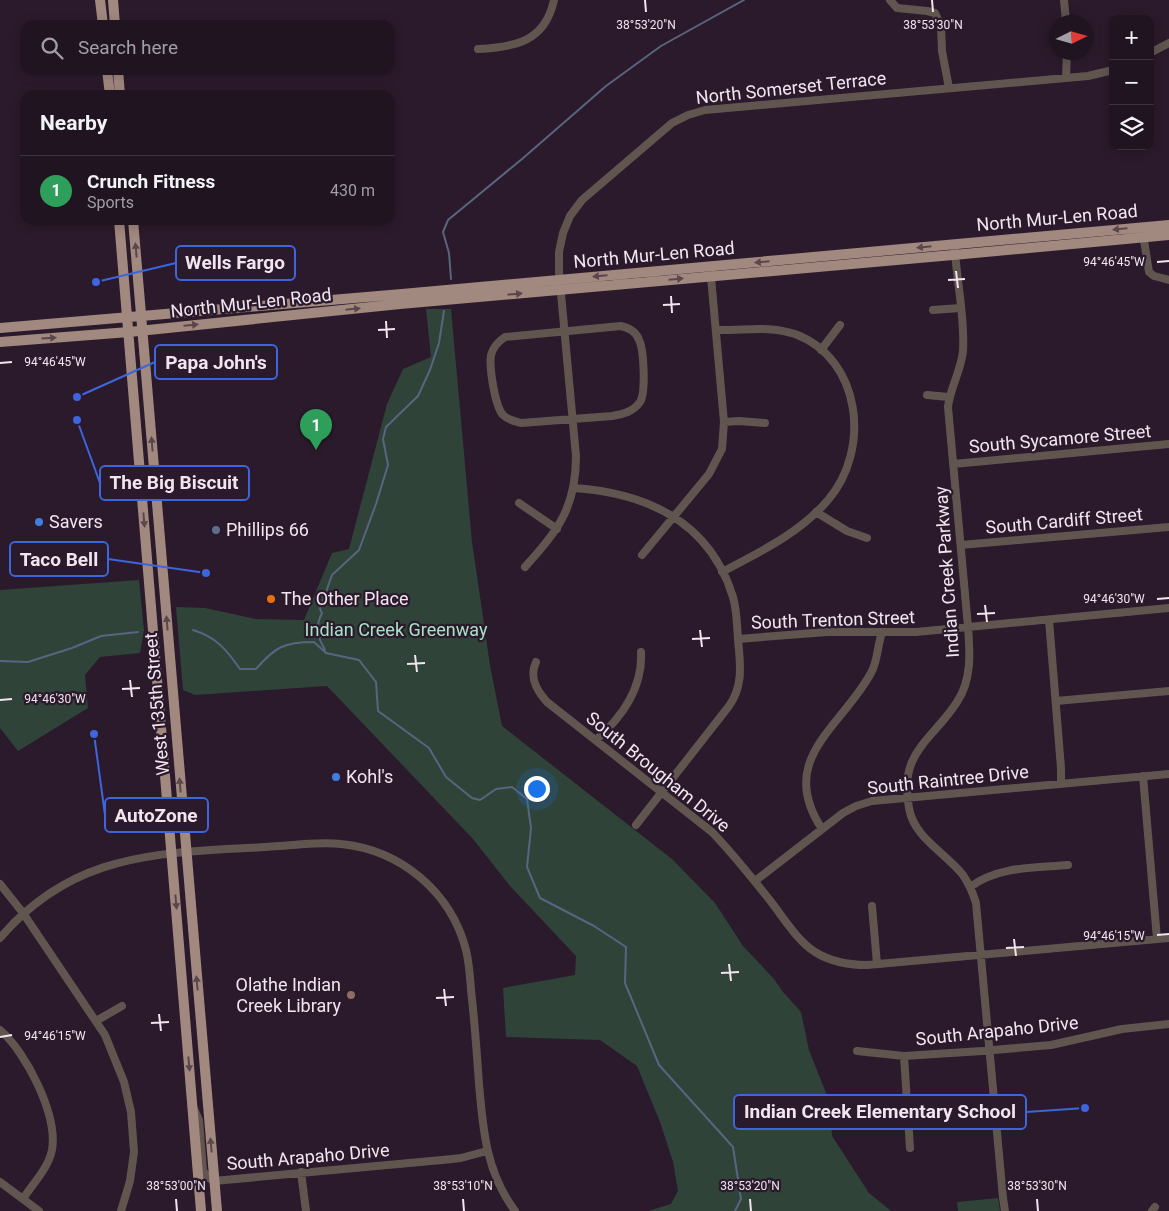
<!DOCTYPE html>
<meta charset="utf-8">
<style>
body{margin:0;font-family:Roboto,sans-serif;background:#281d29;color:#f1f3f6}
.controls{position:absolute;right:15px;top:15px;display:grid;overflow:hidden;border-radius:10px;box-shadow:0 2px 12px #0003}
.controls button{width:45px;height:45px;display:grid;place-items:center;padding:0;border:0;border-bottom:1px solid #3d333e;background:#201420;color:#f1f3f6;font:25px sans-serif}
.compass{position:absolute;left:1049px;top:15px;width:45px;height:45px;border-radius:50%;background:#201420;box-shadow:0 2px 12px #0003;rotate:85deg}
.you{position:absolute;left:536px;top:788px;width:18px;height:18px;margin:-12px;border:4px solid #fff;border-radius:50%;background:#1a73e8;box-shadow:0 0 0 8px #1a73e833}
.badge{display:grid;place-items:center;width:32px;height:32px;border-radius:50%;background:#70d35f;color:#fff;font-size:16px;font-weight:700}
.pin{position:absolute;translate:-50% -41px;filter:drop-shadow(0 1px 2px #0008)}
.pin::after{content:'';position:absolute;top:26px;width:18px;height:15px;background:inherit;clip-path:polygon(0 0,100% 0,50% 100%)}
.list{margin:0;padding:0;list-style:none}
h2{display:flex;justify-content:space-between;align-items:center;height:65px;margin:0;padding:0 20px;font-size:21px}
h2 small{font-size:16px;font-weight:400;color:#a29ea5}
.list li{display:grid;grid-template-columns:32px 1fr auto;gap:15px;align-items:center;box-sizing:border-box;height:70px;padding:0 20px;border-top:1px solid #3d333e}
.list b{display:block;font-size:19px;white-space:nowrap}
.list p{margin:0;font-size:16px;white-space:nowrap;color:#a29ea5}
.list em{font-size:16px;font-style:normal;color:#a29ea5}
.icon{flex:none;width:28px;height:28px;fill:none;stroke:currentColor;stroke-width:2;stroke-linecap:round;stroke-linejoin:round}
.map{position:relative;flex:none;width:1169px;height:1211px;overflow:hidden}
.search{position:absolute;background:#201420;box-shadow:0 2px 12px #0003;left:20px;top:20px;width:375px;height:55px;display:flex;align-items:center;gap:12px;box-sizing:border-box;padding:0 18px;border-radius:15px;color:#a29ea5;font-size:19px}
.panel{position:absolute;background:#201420;box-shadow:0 2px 12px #0003;left:20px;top:90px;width:375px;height:135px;border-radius:15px}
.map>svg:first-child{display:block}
.green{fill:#2f4339}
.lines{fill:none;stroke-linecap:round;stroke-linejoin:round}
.stream{stroke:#59657f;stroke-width:2}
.minor{stroke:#615550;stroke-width:8}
.major{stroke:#a2897f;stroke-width:10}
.oneway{fill:#5b464d}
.ticks{fill:none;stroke:#f1e5f0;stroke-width:2}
.shop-dot{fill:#3f7fe0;stroke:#2b1a2b;stroke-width:2}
.service-dot{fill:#5c6f8a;stroke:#2b1a2b;stroke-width:2}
.food-dot{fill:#e8710a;stroke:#2b1a2b;stroke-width:2}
.education-dot{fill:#8d6e63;stroke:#2b1a2b;stroke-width:2}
.labels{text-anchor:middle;stroke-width:4.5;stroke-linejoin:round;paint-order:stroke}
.street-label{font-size:18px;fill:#f1e5f0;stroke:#2b1a2b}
.poi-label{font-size:18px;fill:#f1e5f0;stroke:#2b1a2b;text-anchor:start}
.park-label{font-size:18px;fill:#a7e3c5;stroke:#2b1a2b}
.ticks-label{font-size:12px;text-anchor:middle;fill:#f1e5f0;stroke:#2b1a2b;stroke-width:4.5;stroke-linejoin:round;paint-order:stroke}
.leader{fill:none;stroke:#3d65dc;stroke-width:2}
.callout-dot{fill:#3d65dc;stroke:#2b1a2b;stroke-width:2}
.callout{fill:#2b1a2b;stroke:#3d65dc;stroke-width:2}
.callout-label{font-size:19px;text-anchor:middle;font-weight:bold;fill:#f1e5f0}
</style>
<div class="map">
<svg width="1169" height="1211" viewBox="0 0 1169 1211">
<rect width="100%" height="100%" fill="#2b1a2b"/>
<path class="green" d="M 426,309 L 451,309 L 472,542 L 490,665 L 502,726 L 672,859 L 715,903 L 743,946 L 774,979 L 783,992 L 801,1012 L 809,1050 L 830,1103 L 832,1136 L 869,1193 L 891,1211 L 648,1211 L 671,1204 L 678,1191 L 673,1162 L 660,1122 L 637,1066 L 600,1040 L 506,1037 L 503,988 L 575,975 L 576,956 L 510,886 L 473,839 L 327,686 L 195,695 L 183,690 L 176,607 L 205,608 L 256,619 L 304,620 L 332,553 L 349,549 L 387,404 L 403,369 L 431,357 Z
M 139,580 L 144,630 L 140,653 L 100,657 L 85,675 L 88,708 L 18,751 L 0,728 L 0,590 Z
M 998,1198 L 1000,1211 L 958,1211 L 957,1202 Z"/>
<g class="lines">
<path class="stream" d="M 451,279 L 449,253 L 443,232 L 448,220 L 522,159 L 606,86 L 661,46 L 744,0
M 193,630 C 216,637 226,649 240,669 L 256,669 C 275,647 284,642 314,642 L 326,653 L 359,660 L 376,682 L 378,711 L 429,748 L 446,777 L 472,798 L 480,800 L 496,789 L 512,787 L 527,799 L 531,828 L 527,867 L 540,898 L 594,926 L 626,947 L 625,983 L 659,1065 L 733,1147 L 741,1199 L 735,1211
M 325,650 C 317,636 315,627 322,613 L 320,609 L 332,575 L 359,550 L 376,504 L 388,465 L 383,439 L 386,427 L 418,396 L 430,370 L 439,343 L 444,311
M 0,661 L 28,662 L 72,648 L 101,636 L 138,632"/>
<path class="minor" d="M 890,0 L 897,8 L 927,11 L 935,13 L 941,26 L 942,51 L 949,88
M 1064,0 L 1066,22
M 478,49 C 515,47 545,42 554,0
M 1150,53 L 1169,43
M 1066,78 L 1067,52
M 1143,234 L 1149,272 L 1154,276 L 1169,280
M 955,251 C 957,283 965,318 963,351 C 961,371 950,388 948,407 L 968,627 C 970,652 972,680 957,702 C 932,741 898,752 909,808 C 914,838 945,852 963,875 C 969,884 973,893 976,903 L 1003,1198 L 1005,1211
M 933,310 L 960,308
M 621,326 C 629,328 636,331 639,340 C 644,350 646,393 640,402 C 633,412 623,414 612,416 L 521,423 C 514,421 508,420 503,415 C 495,406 489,368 491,355 C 493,347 499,341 505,337 Z
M 716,330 C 743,331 768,325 795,334 C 862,359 871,450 828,500 C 800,533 760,552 722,572
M 821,350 L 840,325
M 927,395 L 949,397
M 724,422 L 739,421 L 765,423
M 953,464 L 1169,444
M 574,488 C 647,493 710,522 733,597 C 737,611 737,626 738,639 C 740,663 744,685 729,706 L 636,825
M 519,503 L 557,529
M 816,512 L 847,531 L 867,538
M 961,545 L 1169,527
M 642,555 L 709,474 L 722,449 L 724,422 L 710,266
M 525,567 C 558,530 576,508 576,456 L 559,272 L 559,252 L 563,233 L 570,216 L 582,200 L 672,123 L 688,115 L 705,110 L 1088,76 L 1113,70
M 1049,620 L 1061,768 L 1061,783
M 738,639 L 827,632 L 916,632 L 1169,608
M 536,662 C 529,677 536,690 547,702 L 712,832 C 734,855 753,879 772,903 C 785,920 797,940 815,952 C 831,962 848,965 867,965 L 1169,938
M 1056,701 L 1169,691
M 596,740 C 622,717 643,688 641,652
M 1143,776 L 1157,939
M 822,829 C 776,759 841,728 871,673 C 878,661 877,646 882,633
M 755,881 L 843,813 L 856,806 L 872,801 L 1169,774
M 0,884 L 23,913 L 105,1035 L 124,1082 L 131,1112 L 134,1152 L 130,1181 L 121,1211
M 970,887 C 998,866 1034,868 1068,865
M 872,906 L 877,964
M 0,938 C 63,864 135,854 227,849 C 249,848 270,847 292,845 C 308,844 325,842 341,844 C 401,850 451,892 466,950 C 470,966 470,983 472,999 C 475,1027 477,1055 479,1084 C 483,1130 486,1172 515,1211
M 96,1021 L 122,1006
M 0,1030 C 26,1052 58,1115 52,1150 C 48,1169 33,1183 23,1199
M 857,1051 L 904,1056 L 982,1051 L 1051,1045 L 1122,1029 L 1169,1024
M 904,1056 L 910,1148
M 194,1109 L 199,1120 L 203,1170 L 207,1177 L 214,1181 L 442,1160 L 461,1158 L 487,1151
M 301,1172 L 306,1211
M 0,1182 L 39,1211
M 1152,1211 L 1155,1207"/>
<path class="major" d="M 100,0 L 103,25
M 113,0 L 115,25
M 107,70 L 110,95
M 118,70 L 120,95
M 119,220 L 201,1211
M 133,220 L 217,1211
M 0,328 L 402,294 L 1169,225
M 0,342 L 129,332 L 400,304 L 964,254 L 1169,235"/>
</g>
<defs><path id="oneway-solid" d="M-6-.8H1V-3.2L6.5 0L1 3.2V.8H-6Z" transform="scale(1.25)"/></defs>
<g class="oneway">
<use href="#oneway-solid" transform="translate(1120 229) rotate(175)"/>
<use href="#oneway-solid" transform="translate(924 247) rotate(174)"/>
<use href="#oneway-solid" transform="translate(136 250) rotate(-95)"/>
<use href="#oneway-solid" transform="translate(762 262) rotate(175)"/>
<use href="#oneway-solid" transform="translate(600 276) rotate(175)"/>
<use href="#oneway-solid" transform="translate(676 279) rotate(-5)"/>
<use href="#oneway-solid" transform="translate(515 294) rotate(-5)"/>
<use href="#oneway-solid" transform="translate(353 309) rotate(-6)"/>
<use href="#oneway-solid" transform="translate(191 325) rotate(-5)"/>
<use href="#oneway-solid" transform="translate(49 338) rotate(-4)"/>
<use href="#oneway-solid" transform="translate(152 444) rotate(-95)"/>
<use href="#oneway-solid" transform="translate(144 520) rotate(85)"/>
<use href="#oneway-solid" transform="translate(167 623) rotate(-95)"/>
<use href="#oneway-solid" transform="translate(180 785) rotate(-95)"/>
<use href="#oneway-solid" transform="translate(176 902) rotate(85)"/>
<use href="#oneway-solid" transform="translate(197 983) rotate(-95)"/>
<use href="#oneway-solid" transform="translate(189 1064) rotate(85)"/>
<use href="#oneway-solid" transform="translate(211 1145) rotate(-95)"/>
</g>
<path class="ticks" d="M 645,0 L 646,12M 932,0 L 933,12M 1157,262 L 1169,261M 956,271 L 958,288M 948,280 L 965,279M 671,296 L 672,313M 663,305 L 680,304M 386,321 L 387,338M 378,330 L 395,329M 0,363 L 12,362M 1157,599 L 1169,598M 985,605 L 987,622M 977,614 L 995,613M 700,630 L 702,647M 692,639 L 710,638M 415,655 L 417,672M 407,664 L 425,663M 130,680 L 132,697M 122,689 L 140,688M 0,700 L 12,699M 1157,935 L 1169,934M 1014,939 L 1016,956M 1006,948 L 1024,947M 729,964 L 731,981M 721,973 L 739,972M 444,989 L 446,1006M 436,998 L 454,997M 159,1014 L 161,1031M 151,1023 L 169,1022M 0,1037 L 12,1035M 176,1199 L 177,1211M 463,1199 L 464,1211M 750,1199 L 751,1211M 1037,1199 L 1038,1211"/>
<g class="shop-dot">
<circle cx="39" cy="522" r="5"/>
<circle cx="336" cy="777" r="5"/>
</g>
<circle class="service-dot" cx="216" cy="530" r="5"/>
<circle class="food-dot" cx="271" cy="599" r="5"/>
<circle class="education-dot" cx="351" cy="995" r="5"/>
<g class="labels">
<g class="street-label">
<text transform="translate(791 88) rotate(-6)" y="6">North Somerset Terrace</text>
<text transform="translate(1057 218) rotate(-5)" y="6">North Mur-Len Road</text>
<text transform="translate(654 255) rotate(-5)" y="6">North Mur-Len Road</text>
<text transform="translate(251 303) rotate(-6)" y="6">North Mur-Len Road</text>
<text transform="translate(1060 439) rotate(-5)" y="6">South Sycamore Street</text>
<text transform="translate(1064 521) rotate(-5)" y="6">South Cardiff Street</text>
<text transform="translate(947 572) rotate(-94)" y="6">Indian Creek Parkway</text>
<text transform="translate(833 620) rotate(-2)" y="6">South Trenton Street</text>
<text transform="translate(157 704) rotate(-95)" y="6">West 135th Street</text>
<text transform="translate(658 772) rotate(39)" y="6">South Brougham Drive</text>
<text transform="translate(948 780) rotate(-6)" y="6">South Raintree Drive</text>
<text transform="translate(997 1031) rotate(-6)" y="6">South Arapaho Drive</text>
<text transform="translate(308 1157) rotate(-5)" y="6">South Arapaho Drive</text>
</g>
<g class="poi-label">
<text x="49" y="528">Savers</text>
<text x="226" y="536">Phillips 66</text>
<text x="281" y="605">The Other Place</text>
<text x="346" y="783">Kohl's</text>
<text x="341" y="991" text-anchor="end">Olathe Indian<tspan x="341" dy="21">Creek Library</tspan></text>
</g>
<g class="park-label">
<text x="396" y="636">Indian Creek Greenway</text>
</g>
</g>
<g class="ticks-label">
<text x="646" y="29">38°53'20"N</text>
<text x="933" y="29">38°53'30"N</text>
<text x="1114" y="266">94°46'45"W</text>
<text x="55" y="366">94°46'45"W</text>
<text x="1114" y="603">94°46'30"W</text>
<text x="55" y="703">94°46'30"W</text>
<text x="1114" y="940">94°46'15"W</text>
<text x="55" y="1040">94°46'15"W</text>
<text x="176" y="1190">38°53'00"N</text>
<text x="463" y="1190">38°53'10"N</text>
<text x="750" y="1190">38°53'20"N</text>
<text x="1037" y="1190">38°53'30"N</text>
</g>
<path class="leader" d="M96 282L176 263M77 397L155 362M77 420L100 483M206 573L108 559M94 734L105 815M1085 1108L1026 1112"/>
<g class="callout-dot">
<circle cx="96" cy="282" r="5"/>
<circle cx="77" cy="397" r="5"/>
<circle cx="77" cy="420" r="5"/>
<circle cx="206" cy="573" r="5"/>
<circle cx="94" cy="734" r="5"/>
<circle cx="1085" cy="1108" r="5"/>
</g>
<g class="callout">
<rect x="176" y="246" width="119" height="34" rx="5"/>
<rect x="155" y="345" width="122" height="34" rx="5"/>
<rect x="100" y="466" width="149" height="34" rx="5"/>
<rect x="10" y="542" width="98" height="34" rx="5"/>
<rect x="105" y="798" width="103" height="34" rx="5"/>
<rect x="734" y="1095" width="292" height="34" rx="5"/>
</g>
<g class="callout-label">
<text x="235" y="269">Wells Fargo</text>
<text x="216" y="369">Papa John's</text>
<text x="174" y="489">The Big Biscuit</text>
<text x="59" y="566">Taco Bell</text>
<text x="156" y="822">AutoZone</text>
<text x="880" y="1118">Indian Creek Elementary School</text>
</g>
</svg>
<div class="controls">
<button>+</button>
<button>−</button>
<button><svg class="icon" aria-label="layers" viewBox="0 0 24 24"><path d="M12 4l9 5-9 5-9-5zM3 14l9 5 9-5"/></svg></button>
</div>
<svg class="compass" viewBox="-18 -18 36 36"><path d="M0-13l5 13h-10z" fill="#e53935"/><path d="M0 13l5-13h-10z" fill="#a29ea5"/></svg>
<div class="you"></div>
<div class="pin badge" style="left:316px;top:450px;background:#2e9e5b">1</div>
<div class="search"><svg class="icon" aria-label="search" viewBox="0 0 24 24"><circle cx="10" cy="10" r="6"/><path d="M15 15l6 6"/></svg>Search here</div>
<section class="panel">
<h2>Nearby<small></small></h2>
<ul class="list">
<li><span class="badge" style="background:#2e9e5b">1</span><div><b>Crunch Fitness</b><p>Sports</p></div><em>430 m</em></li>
</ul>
</section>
</div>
